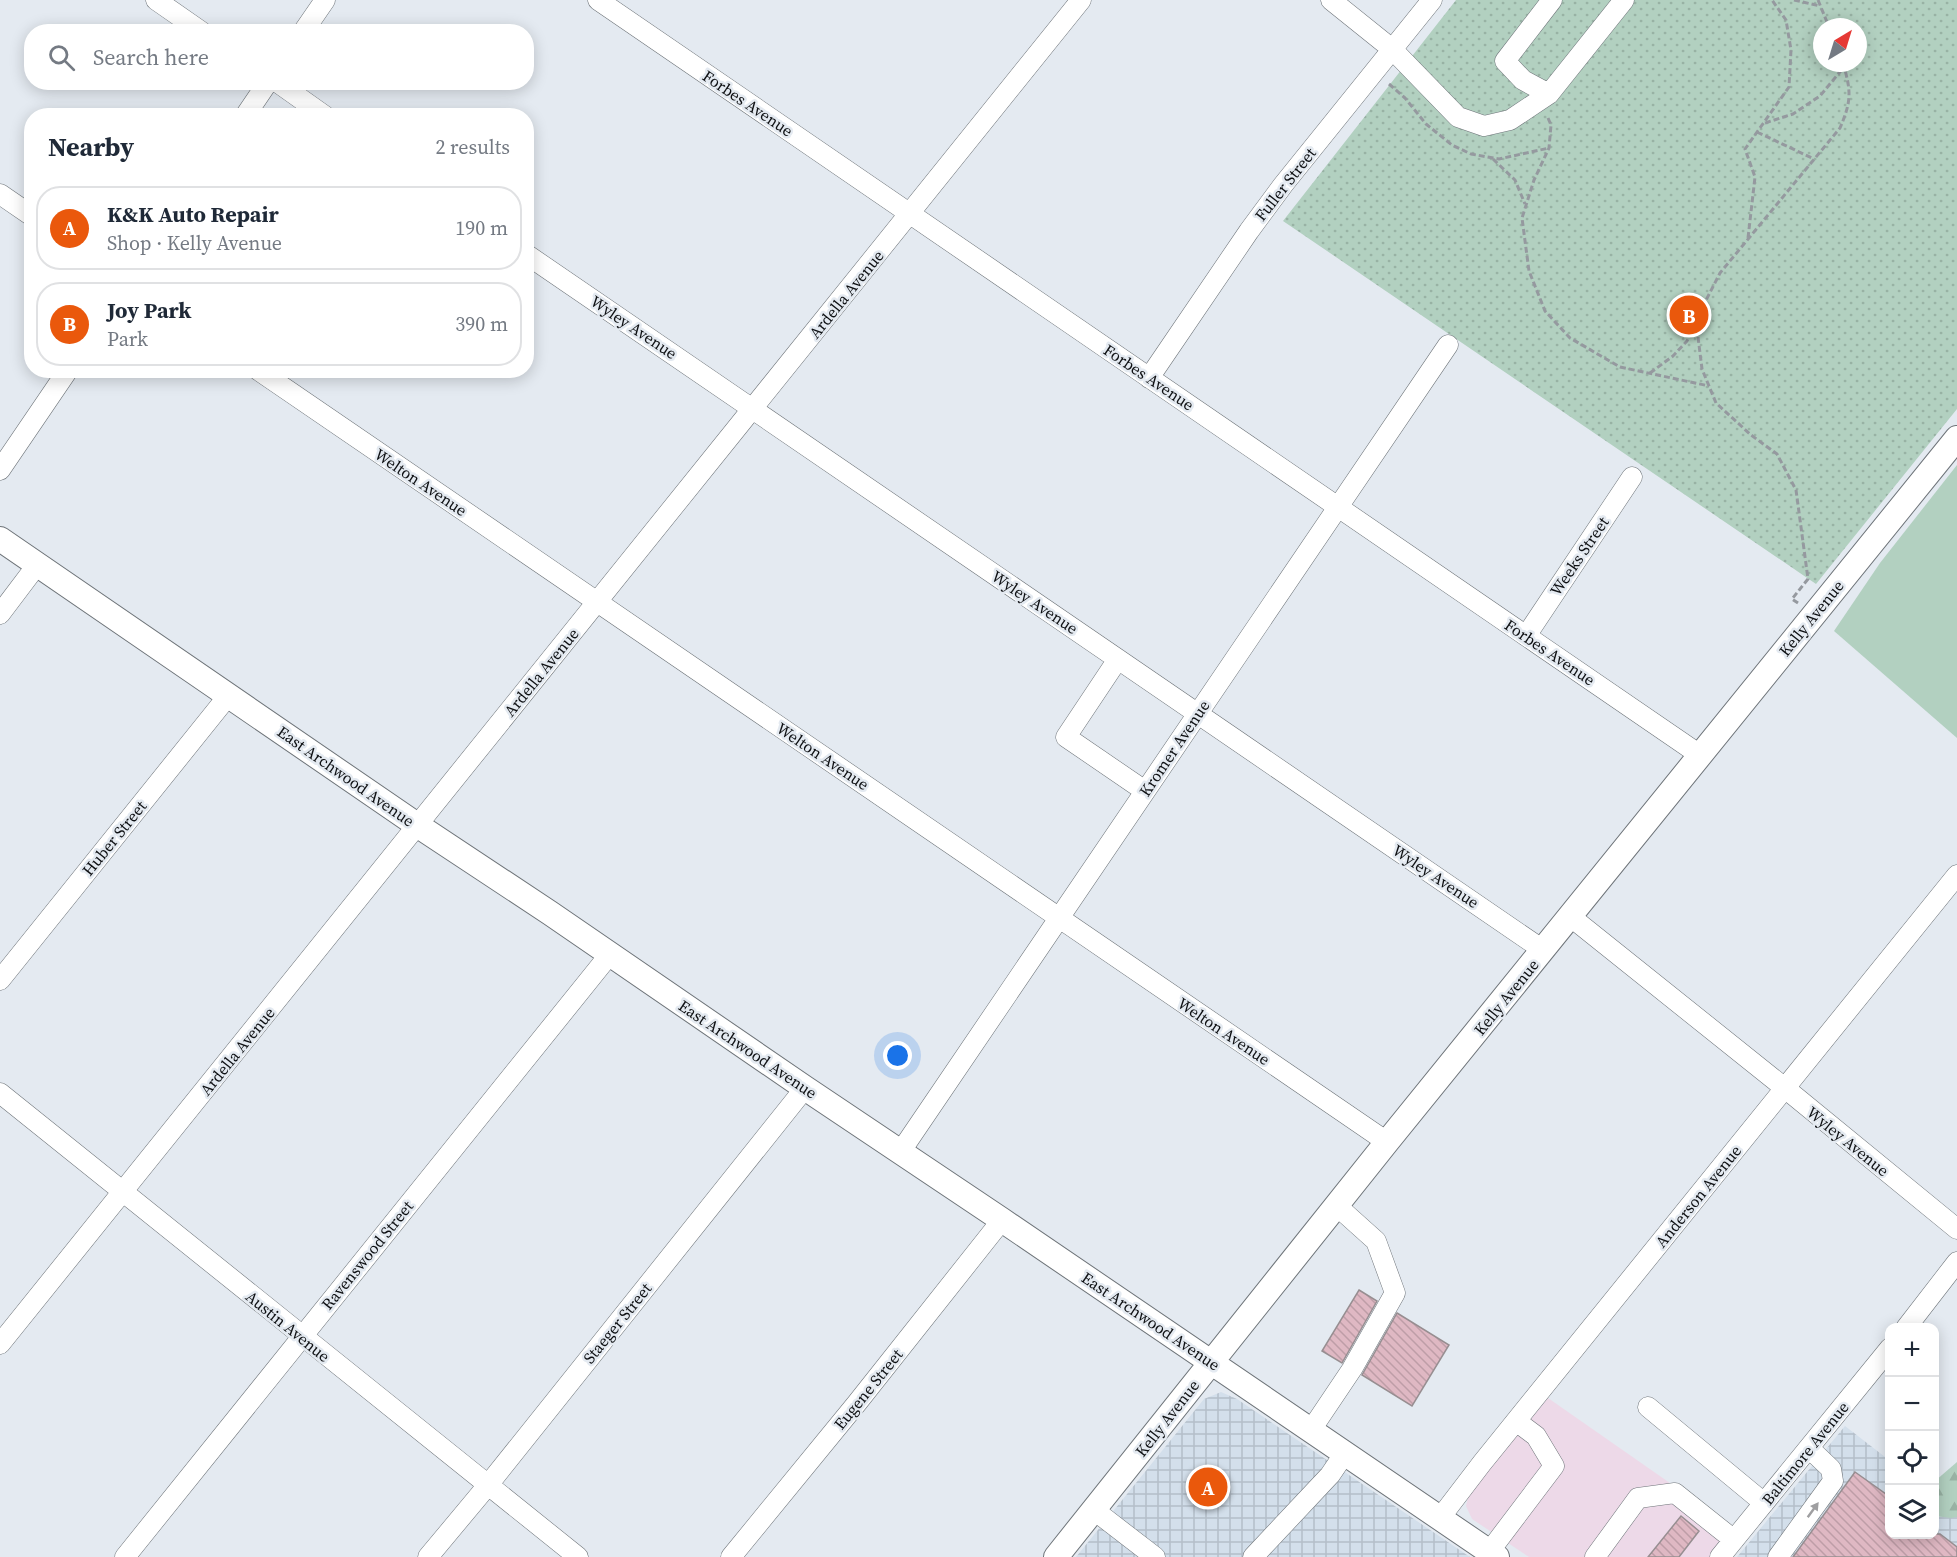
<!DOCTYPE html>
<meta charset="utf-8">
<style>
body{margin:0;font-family:"Source Serif 4",serif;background:#f2f2f3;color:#1f2937}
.controls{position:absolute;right:18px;bottom:18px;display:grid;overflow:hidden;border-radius:12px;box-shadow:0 3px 15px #0003}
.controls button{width:54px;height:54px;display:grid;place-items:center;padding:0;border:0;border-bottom:2px solid #e0e1e3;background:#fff;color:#1f2937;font:30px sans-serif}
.compass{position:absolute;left:1813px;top:18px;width:54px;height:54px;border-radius:50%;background:#fff;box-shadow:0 3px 15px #0003;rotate:38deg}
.you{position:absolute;left:898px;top:1056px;width:21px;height:21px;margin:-15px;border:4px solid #fff;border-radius:50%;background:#1a73e8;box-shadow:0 0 0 9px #1a73e833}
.badge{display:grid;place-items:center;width:39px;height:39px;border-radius:50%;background:#ea580c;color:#fff;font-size:20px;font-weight:700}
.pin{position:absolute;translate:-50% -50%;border:3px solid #fff;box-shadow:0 2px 6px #0006}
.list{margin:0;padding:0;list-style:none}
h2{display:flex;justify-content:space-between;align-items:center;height:78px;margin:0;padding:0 24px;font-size:26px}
h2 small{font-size:20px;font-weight:400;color:#747a83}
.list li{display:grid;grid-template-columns:39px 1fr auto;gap:18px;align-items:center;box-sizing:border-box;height:84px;margin:0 12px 12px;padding:0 12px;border:2px solid #e0e1e3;border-radius:24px}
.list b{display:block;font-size:22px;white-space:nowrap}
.list p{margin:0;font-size:20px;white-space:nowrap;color:#747a83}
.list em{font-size:20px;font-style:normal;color:#747a83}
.icon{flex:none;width:33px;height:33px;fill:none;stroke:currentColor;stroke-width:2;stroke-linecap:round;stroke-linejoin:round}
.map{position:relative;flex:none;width:1957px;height:1557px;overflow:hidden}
.search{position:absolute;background:#fff;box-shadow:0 3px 15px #0003;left:24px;top:24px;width:510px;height:66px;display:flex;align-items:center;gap:15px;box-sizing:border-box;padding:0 21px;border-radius:24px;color:#747a83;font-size:22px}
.panel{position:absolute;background:#fff;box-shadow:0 3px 15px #0003;left:24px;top:108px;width:510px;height:270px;border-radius:24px}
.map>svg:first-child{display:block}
.commercial{fill:#edd9e8}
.industrial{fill:url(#industrial-grid)}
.grass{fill:#b2d0c0}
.forest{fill:url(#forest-firs)}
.park{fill:url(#park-dots);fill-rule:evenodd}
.building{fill:url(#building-back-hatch);stroke:#978e91;stroke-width:1.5}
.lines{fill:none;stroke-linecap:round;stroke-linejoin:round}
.minor-casing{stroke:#6e7479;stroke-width:21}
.major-casing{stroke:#6e7479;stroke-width:26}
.path{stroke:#95999f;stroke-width:3;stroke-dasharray:6 3;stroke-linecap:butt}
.minor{stroke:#fff;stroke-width:20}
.major{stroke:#fff;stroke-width:24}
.oneway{fill:#9f9fa1}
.labels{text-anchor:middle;stroke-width:5;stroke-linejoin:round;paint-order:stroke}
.street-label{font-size:16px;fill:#0e1013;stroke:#e4eaf1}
</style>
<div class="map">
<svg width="1957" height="1557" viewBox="0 0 1957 1557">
<defs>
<pattern id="industrial-grid" width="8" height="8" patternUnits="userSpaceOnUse" patternTransform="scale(1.5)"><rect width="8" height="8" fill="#d3dfeb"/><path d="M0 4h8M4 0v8" fill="none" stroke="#b4bec9"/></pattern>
<pattern id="forest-firs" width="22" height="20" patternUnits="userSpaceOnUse" patternTransform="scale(1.5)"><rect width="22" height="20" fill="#b2d0c0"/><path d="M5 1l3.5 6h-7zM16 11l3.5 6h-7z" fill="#98b2a4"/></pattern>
<pattern id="park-dots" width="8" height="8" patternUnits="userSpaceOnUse" patternTransform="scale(1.5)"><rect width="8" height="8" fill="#b2d0c0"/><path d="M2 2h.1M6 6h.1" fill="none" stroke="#98b2a4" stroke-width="1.8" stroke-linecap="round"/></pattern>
<pattern id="building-back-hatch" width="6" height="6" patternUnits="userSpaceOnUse" patternTransform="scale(1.5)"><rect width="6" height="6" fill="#dfb8c3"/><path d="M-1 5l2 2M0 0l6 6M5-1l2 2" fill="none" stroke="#be9da7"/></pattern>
</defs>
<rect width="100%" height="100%" fill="#e4eaf1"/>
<path class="commercial" d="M 1548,1398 L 1733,1527 L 1710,1557 L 1529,1557 L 1472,1519 L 1466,1506 L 1469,1493 Z"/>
<path class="industrial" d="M 1221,1392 L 1237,1399 L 1470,1557 L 1076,1557 L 1204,1399 Z
M 1845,1426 L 1889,1460 L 1890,1534 L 1934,1534 L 1935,1495 L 1957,1478 L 1957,1557 L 1737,1557 Z"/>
<path class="grass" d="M 1957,465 L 1957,738 L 1834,631 L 1880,563 Z"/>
<path class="forest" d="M 1957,1462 L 1957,1517 L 1951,1518 L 1935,1516 L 1935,1481 Z"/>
<path class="park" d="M 1456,0 L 1957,0 L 1957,409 L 1816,584 L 1283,221 ZM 1822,27 L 1858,27 L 1858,63 L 1822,63 Z"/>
<path class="building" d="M 1359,1290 L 1377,1301 L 1342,1363 L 1322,1351 Z
M 1397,1313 L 1449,1345 L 1412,1406 L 1362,1375 Z
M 1855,1472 L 1890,1497 L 1890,1534 L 1940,1534 L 1957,1547 L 1957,1557 L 1793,1557 Z
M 1681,1516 L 1699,1531 L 1679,1557 L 1648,1557 Z"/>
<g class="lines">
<g class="minor-casing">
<path id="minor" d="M 156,0 L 202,32
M 598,0 L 1700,755
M 1331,0 L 1392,49 L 1458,117 L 1484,126 L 1510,120 L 1549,94 L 1624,0
M 303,32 L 325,0
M 277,82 L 325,116
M 1549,94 L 1523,80 L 1505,61 L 1552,0
M 245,116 L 268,82
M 0,194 L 32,216
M 526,254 L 1543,950
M 258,370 L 1387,1142
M 1149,378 L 1249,231 L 1283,185 L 1432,0
M 0,470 L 68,370
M 0,614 L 37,565
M 1526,636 L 1632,477
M 1118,659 L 1066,737 L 1145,791
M 1571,917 L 1786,1089 L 1957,1229
M 0,980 L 228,696
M 0,1093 L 578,1557
M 901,1151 L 1448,345
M 1906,1328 L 1957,1262
M 0,1344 L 1081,0
M 1648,1407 L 1764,1503
M 1311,1430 L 1352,1369 L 1395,1293 L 1376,1241 L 1337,1206
M 1094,1510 L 1155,1557
M 1440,1518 L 1482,1463 L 1957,875
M 1489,1552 L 1554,1466 L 1536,1436 L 1516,1421
M 125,1557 L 610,954
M 428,1557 L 488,1485 L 805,1088
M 731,1557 L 857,1403 L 1002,1220
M 1253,1557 L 1330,1475 L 1345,1453
M 1595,1557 L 1638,1498 L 1675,1493 L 1734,1540
M 1720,1557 L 1890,1348
M 1778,1557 L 1833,1481 L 1831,1469 L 1809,1448"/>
</g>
<g class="major-casing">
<path id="major" d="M 0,539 L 417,825 L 550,913 L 805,1088 L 1002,1220 L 1497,1557
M 1056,1557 L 1387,1142 L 1957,438"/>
</g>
<path class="path" d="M 1794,0 L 1820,6
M 1818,0 L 1829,27
M 1389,84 L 1405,98 L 1426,124 L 1452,145 L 1471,154 L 1499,159 L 1549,148
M 1548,118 L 1551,125 L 1549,148 L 1534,180 L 1522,218 L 1529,271 L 1545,311 L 1570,338 L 1620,367 L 1709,386
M 1765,123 L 1793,114 L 1820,96 L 1844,67
M 1757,132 L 1814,159
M 1493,159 L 1515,180 L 1525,204
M 1748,238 L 1755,177 L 1745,149 L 1789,87 L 1791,50 L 1786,20 L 1772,0
M 1650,373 L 1673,356 L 1687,341 L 1700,312
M 1798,603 L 1792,599 L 1808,579 L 1796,490 L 1777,454 L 1751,435 L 1716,403 L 1702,369 L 1698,337 L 1702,308 L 1720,273 L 1840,128 C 1852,100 1851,91 1843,63"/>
<use href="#minor" class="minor"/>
<use href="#major" class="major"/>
</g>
<defs><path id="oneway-solid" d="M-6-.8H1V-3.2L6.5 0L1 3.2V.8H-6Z" transform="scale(1.5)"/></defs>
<use class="oneway" href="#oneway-solid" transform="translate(1813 1510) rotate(-54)"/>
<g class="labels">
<g class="street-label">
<text transform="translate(748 103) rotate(34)" y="6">Forbes Avenue</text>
<text transform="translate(1285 184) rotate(-52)" y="6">Fuller Street</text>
<text transform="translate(846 294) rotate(-51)" y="6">Ardella Avenue</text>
<text transform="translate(634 327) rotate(34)" y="6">Wyley Avenue</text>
<text transform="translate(1149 377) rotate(34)" y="6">Forbes Avenue</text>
<text transform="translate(421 482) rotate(34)" y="6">Welton Avenue</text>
<text transform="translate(1579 556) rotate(-56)" y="6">Weeks Street</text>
<text transform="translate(1035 602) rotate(34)" y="6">Wyley Avenue</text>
<text transform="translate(1811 618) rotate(-51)" y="6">Kelly Avenue</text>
<text transform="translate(1550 652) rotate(34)" y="6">Forbes Avenue</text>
<text transform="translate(541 672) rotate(-51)" y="6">Ardella Avenue</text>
<text transform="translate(1174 748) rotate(-56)" y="6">Kromer Avenue</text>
<text transform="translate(823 756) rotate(34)" y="6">Welton Avenue</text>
<text transform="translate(346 776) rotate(35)" y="6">East Archwood Avenue</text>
<text transform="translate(114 838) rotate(-51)" y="6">Huber Street</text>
<text transform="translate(1436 876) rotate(34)" y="6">Wyley Avenue</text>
<text transform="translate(1506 997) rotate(-51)" y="6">Kelly Avenue</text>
<text transform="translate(1224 1031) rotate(34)" y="6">Welton Avenue</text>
<text transform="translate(748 1049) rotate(34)" y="6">East Archwood Avenue</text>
<text transform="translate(237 1051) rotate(-51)" y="6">Ardella Avenue</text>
<text transform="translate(1848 1141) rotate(39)" y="6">Wyley Avenue</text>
<text transform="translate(1698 1196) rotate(-51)" y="6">Anderson Avenue</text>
<text transform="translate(367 1255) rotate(-51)" y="6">Ravenswood Street</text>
<text transform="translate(1151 1321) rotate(34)" y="6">East Archwood Avenue</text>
<text transform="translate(617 1323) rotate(-51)" y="6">Staeger Street</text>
<text transform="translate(288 1326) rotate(39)" y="6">Austin Avenue</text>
<text transform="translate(868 1389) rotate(-51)" y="6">Eugene Street</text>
<text transform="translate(1167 1418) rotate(-52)" y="6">Kelly Avenue</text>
<text transform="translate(1805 1453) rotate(-51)" y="6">Baltimore Avenue</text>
</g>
</g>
</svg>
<div class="controls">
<button>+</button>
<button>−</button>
<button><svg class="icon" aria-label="locate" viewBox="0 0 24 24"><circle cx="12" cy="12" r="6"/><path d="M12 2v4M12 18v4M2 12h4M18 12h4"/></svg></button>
<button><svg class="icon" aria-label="layers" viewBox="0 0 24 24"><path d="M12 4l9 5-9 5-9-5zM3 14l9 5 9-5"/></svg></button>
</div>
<svg class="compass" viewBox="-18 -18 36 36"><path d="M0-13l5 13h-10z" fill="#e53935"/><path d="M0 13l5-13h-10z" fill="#747a83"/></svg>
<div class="you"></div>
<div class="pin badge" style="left:1208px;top:1487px">A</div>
<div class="pin badge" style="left:1689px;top:315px">B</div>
<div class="search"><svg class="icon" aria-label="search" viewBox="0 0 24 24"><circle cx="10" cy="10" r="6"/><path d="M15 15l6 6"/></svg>Search here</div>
<section class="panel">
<h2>Nearby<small>2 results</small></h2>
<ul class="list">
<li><span class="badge">A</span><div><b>K&amp;K Auto Repair</b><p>Shop · Kelly Avenue</p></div><em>190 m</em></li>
<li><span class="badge">B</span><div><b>Joy Park</b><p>Park</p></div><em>390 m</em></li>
</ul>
</section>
</div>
